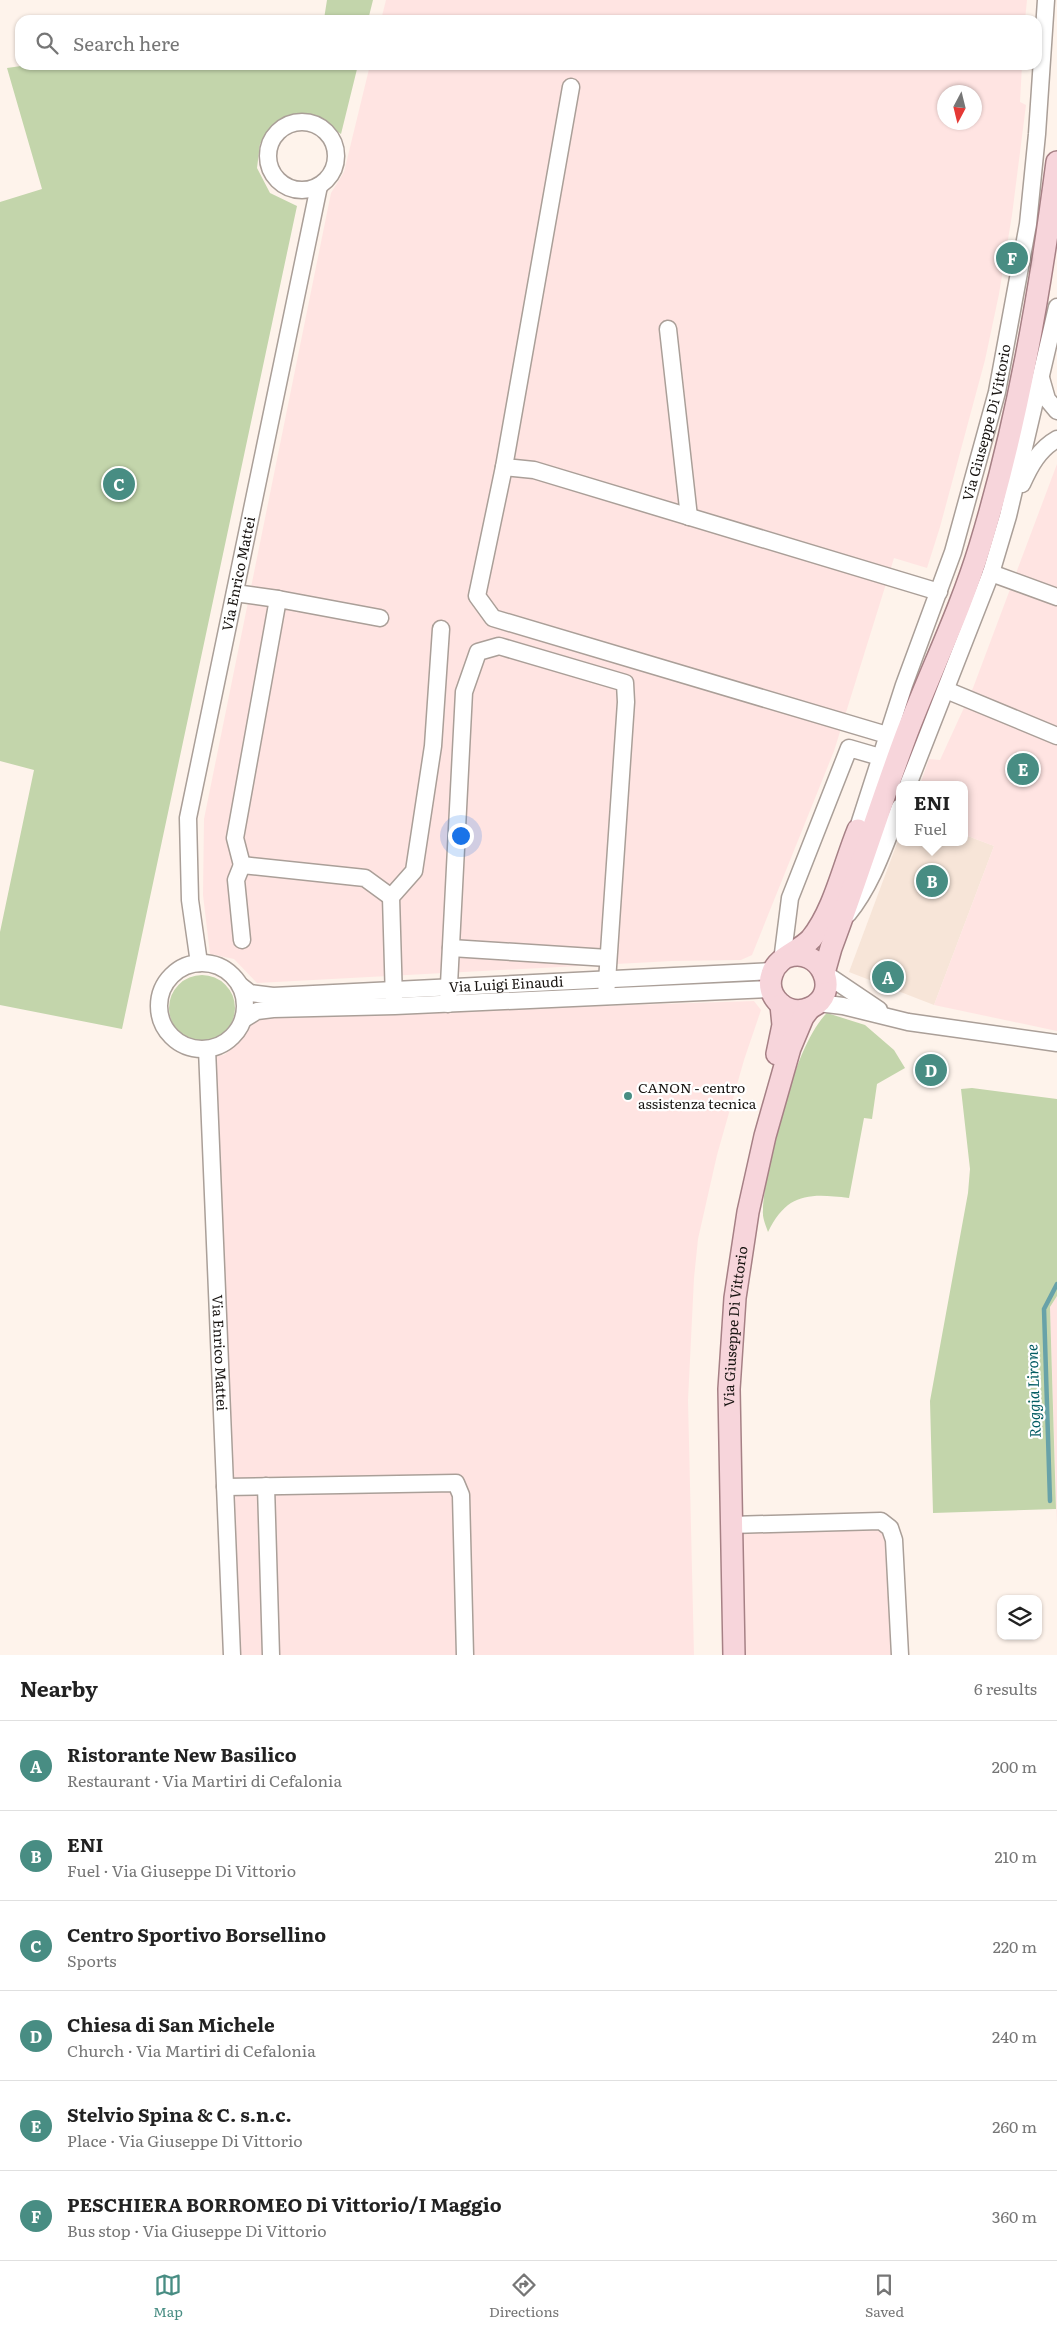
<!DOCTYPE html>
<meta charset="utf-8">
<style>
body{margin:0;font-family:Literata,serif;background:#f2f2f2;color:#222}
.controls{position:absolute;right:15px;bottom:15px;display:grid;overflow:hidden;border-radius:10px;box-shadow:0 1px 4px #0004}
.controls button{width:45px;height:45px;display:grid;place-items:center;padding:0;border:0;border-bottom:1px solid #e0e0e0;background:#fff;color:#222;font:25px sans-serif}
.compass{position:absolute;left:937px;top:85px;width:45px;height:45px;border-radius:50%;background:#fff;box-shadow:0 1px 4px #0004;rotate:187deg}
.you{position:absolute;left:460px;top:835px;width:18px;height:18px;margin:-12px;border:4px solid #fff;border-radius:50%;background:#1a73e8;box-shadow:0 0 0 8px #1a73e833}
.badge{display:grid;place-items:center;width:32px;height:32px;border-radius:50%;background:#488d83;color:#fff;font-size:16px;font-weight:700}
.pin{position:absolute;translate:-50% -50%;border:2px solid #fff;box-shadow:0 1px 5px #0006}
.popup{position:absolute;left:896px;top:781px;width:72px;height:65px;box-sizing:border-box;display:grid;place-content:center;border-radius:10px;background:#fff;filter:drop-shadow(0 1px 4px #0005);font-size:16px;white-space:nowrap;color:#767676}
.popup b{font-size:19px;color:#222}
.popup::after{content:'';position:absolute;left:50%;top:100%;margin-left:-10px;border:10px solid transparent;border-top-color:#fff}
.list{margin:0;padding:0;list-style:none}
h2{display:flex;justify-content:space-between;align-items:center;height:65px;margin:0;padding:0 20px;font-size:21px}
h2 small{font-size:16px;font-weight:400;color:#767676}
.list li{display:grid;grid-template-columns:32px 1fr auto;gap:15px;align-items:center;box-sizing:border-box;height:90px;padding:0 20px;border-top:1px solid #e0e0e0}
.list b{display:block;font-size:19px;white-space:nowrap}
.list p{margin:0;font-size:16px;white-space:nowrap;color:#767676}
.list em{font-size:16px;font-style:normal;color:#767676}
.icon{flex:none;width:28px;height:28px;fill:none;stroke:currentColor;stroke-width:2;stroke-linecap:round;stroke-linejoin:round}
.map{position:relative;flex:none;width:1057px;height:1655px;overflow:hidden}
.search{position:absolute;background:#fff;box-shadow:0 1px 4px #0004;left:15px;right:15px;top:15px;height:55px;display:flex;align-items:center;gap:12px;box-sizing:border-box;padding:0 18px;border-radius:15px;color:#767676;font-size:19px}
.sheet{height:605px;background:#fff}
nav{display:flex;justify-content:space-around;align-items:center;box-sizing:border-box;height:70px;border-top:1px solid #e0e0e0;background:#fff;font-size:14px;color:#767676}
nav a{display:grid;justify-items:center;gap:2px}
nav .on{color:#488d83}
.map>svg:first-child{display:block}
.built{fill:#f7e5d8}
.industrial{fill:#ffe4e2;fill-rule:evenodd}
.green{fill:#c3d5ab}
.lines{fill:none;stroke-linecap:round;stroke-linejoin:round}
.stream{stroke:#68a2a8;stroke-width:4.5}
.minor-casing{stroke:#aa9f98;stroke-width:19}
.major-casing{stroke:#a68085;stroke-width:24}
.minor{stroke:#fff;stroke-width:16}
.major{stroke:#f7d5db;stroke-width:21}
.poi-dot{fill:#488d83;stroke:#fff;stroke-width:2}
.labels{text-anchor:middle;stroke-width:4.5;stroke-linejoin:round;paint-order:stroke}
.street-label{font-size:14px;fill:#191512;stroke:#fff}
.poi-label{font-size:14px;fill:#191512;stroke:#fff;text-anchor:start}
.water-label{font-size:15px;font-style:italic;fill:#035c63;stroke:#fff}
</style>
<div class="map">
<svg width="1057" height="1655" viewBox="0 0 1057 1655">
<rect width="100%" height="100%" fill="#fef3eb"/>
<path class="built" d="M 965,835 L 994,846 L 934,1005 L 849,972 L 899,838 L 900,842 L 964,842 Z"/>
<path class="industrial" d="M 386,0 L 1027,0 L 1025,20 L 381,20 Z
M 370,65 L 1022,65 L 1020,102 L 1026,105 L 1012,215 L 999,294 L 985,360 L 940,527 L 927,568 L 894,558 L 834,751 L 752,955 L 741,960 L 672,961 L 257,983 L 234,959 L 210,954 L 203,895 L 204,819 L 331,193 L 344,172 ZM 944,92 L 974,92 L 974,122 L 944,122 Z
M 1057,464 L 1057,1031 L 934,1005 L 994,846 L 965,835 L 964,785 L 920,785 L 929,759 L 940,760 L 973,688 Z
M 754,1001 L 761,1010 L 744,1060 L 717,1155 L 698,1239 L 694,1278 L 688,1400 L 694,1655 L 224,1655 L 200,1058 L 224,1055 L 236,1045 L 249,1025 L 266,1017 Z
M 1057,1296 L 1057,1525 L 1050,1307 Z
M 879,1527 L 886,1532 L 894,1655 L 745,1655 L 742,1530 Z"/>
<path class="green" d="M 327,0 L 373,0 L 368,20 L 318,20 L 324,19 Z
M 28,65 L 358,65 L 341,134 L 314,115 L 281,118 L 260,144 L 257,168 L 270,193 L 297,206 L 122,1029 L 0,1005 L 0,932 L 34,770 L 0,761 L 0,202 L 42,189 L 7,68 Z
M169 1008a33 33 0 1 1 66 0a33 33 0 1 1-66 0Z
M 827,1013 L 865,1025 L 894,1050 L 905,1068 L 877,1084 L 872,1119 L 864,1118 L 849,1198 C 809,1193 787,1193 768,1232 C 766,1226 762,1218 763,1210 C 765,1166 795,1043 827,1013 Z
M 972,1088 L 1057,1099 L 1057,1296 L 1050,1307 L 1056,1509 L 933,1513 L 930,1401 L 968,1193 L 970,1169 L 961,1089 Z"/>
<g class="lines">
<path class="stream" d="M 1050,1501 L 1044,1309 L 1057,1284"/>
<g class="minor-casing">
<g id="minor">
<path d="M 571,87 L 504,467 L 534,470 L 939,592"/>
<circle cx="302" cy="156" r="34"/>
<path d="M 668,329 L 689,517"/>
<path d="M 1041,378 L 1047,399 L 1057,411"/>
<path d="M 504,467 L 477,596 L 493,618 L 887,735"/>
<path d="M 1022,484 C 1030,466 1039,449 1057,439"/>
<path d="M 991,573 L 1057,597"/>
<path d="M 235,593 L 278,599"/>
<path d="M 946,690 L 1057,736"/>
<path d="M 908,785 L 991,573 L 1008,516 L 1057,307"/>
<path id="s1" d="M 857,831 L 904,685 L 953,552 L 997,392 L 1028,224 L 1037,134 L 1046,0"/>
<path d="M 242,865 L 235,838 L 278,599 L 380,618"/>
<path d="M 848,914 C 873,883 885,844 900,807"/>
<path d="M 242,940 L 236,880 L 242,865 L 365,878 L 391,897"/>
<path d="M 451,948 L 608,958"/>
<path d="M 782,961 L 790,898 L 849,748 L 880,757"/>
<circle cx="202" cy="1006" r="43"/>
<path id="s2" d="M 199,963 L 190,900 L 188,818 L 319,186"/>
<path d="M 824,973 L 879,1010"/>
<path id="s3" d="M 241,986 L 250,993 L 273,996 L 773,971"/>
<path d="M 394,1001 L 391,897 L 414,871 L 433,746 L 441,629"/>
<path d="M 818,1003 L 843,1006 L 908,1022 L 1057,1043"/>
<path d="M 448,1004 L 464,692 L 478,652 L 499,646 L 625,683 L 626,702 L 606,996"/>
<path d="M 244,1019 L 257,1011 L 273,1009 L 395,1006 L 771,989"/>
<path id="s4" d="M 207,1049 L 232,1655"/>
<path d="M 266,1486 L 271,1655"/>
<path d="M 225,1487 L 456,1483 L 461,1495 L 465,1655"/>
<path d="M 731,1525 L 881,1521 L 890,1528 L 894,1540 L 900,1655"/>
</g>
</g>
<g class="major-casing">
<g id="major">
<path d="M 787,957 C 820,945 843,993 810,1008 C 788,1018 764,997 772,974 C 777,957 799,952 811,939 C 834,911 844,864 858,830"/>
<path d="M 824,973 L 831,948 C 857,879 879,808 905,738 C 929,674 960,612 980,546 C 1018,421 1040,292 1057,162"/>
<path d="M 777,1054 L 783,1025 L 781,1005"/>
<path id="s5" d="M 734,1655 L 729,1389 L 735,1298 L 748,1212 L 765,1136 L 790,1048 L 803,1017 L 809,1009"/>
</g>
</g>
<use href="#minor" class="minor"/>
<use href="#major" class="major"/>
</g>
<circle class="poi-dot" cx="628" cy="1096" r="5"/>
<g class="labels">
<g class="street-label">
<text dy="5" stroke="none"><textPath href="#s1" startOffset="429">Via Giuseppe Di Vittorio</textPath></text>
<text dy="5" stroke="none"><textPath href="#s2" startOffset="395">Via Enrico Mattei</textPath></text>
<text dy="5" stroke="none"><textPath href="#s3" startOffset="268">Via Luigi Einaudi</textPath></text>
<text dy="5" stroke="none"><textPath href="#s5" startOffset="329">Via Giuseppe Di Vittorio</textPath></text>
<text dy="5" stroke="none"><textPath href="#s4" startOffset="304">Via Enrico Mattei</textPath></text>
</g>
<g class="poi-label">
<text x="638" y="1093">CANON - centro<tspan x="638" dy="16">assistenza tecnica</tspan></text>
</g>
<g class="water-label">
<text transform="translate(1034 1391) rotate(-92)" y="5">Roggia Lirone</text>
</g>
</g>
</svg>
<div class="controls">
<button><svg class="icon" aria-label="layers" viewBox="0 0 24 24"><path d="M12 4l9 5-9 5-9-5zM3 14l9 5 9-5"/></svg></button>
</div>
<svg class="compass" viewBox="-18 -18 36 36"><path d="M0-13l5 13h-10z" fill="#e53935"/><path d="M0 13l5-13h-10z" fill="#767676"/></svg>
<div class="you"></div>
<div class="pin badge" style="left:888px;top:977px">A</div>
<div class="pin badge" style="left:932px;top:881px">B</div>
<div class="popup"><b>ENI</b>Fuel</div>
<div class="pin badge" style="left:119px;top:484px">C</div>
<div class="pin badge" style="left:931px;top:1070px">D</div>
<div class="pin badge" style="left:1023px;top:769px">E</div>
<div class="pin badge" style="left:1012px;top:258px">F</div>
<div class="search"><svg class="icon" aria-label="search" viewBox="0 0 24 24"><circle cx="10" cy="10" r="6"/><path d="M15 15l6 6"/></svg>Search here</div>
</div>
<section class="sheet">
<h2>Nearby<small>6 results</small></h2>
<ul class="list">
<li><span class="badge">A</span><div><b>Ristorante New Basilico</b><p>Restaurant · Via Martiri di Cefalonia</p></div><em>200 m</em></li>
<li><span class="badge">B</span><div><b>ENI</b><p>Fuel · Via Giuseppe Di Vittorio</p></div><em>210 m</em></li>
<li><span class="badge">C</span><div><b>Centro Sportivo Borsellino</b><p>Sports</p></div><em>220 m</em></li>
<li><span class="badge">D</span><div><b>Chiesa di San Michele</b><p>Church · Via Martiri di Cefalonia</p></div><em>240 m</em></li>
<li><span class="badge">E</span><div><b>Stelvio Spina &amp; C. s.n.c.</b><p>Place · Via Giuseppe Di Vittorio</p></div><em>260 m</em></li>
<li><span class="badge">F</span><div><b>PESCHIERA BORROMEO Di Vittorio/I Maggio</b><p>Bus stop · Via Giuseppe Di Vittorio</p></div><em>360 m</em></li>
</ul>
</section>
<nav>
<a class="on"><svg class="icon" aria-label="map" viewBox="0 0 24 24"><path d="M3 6l6-2 6 2 6-2v14l-6 2-6-2-6 2zM9 4v14M15 6v14"/></svg>Map</a>
<a><svg class="icon" aria-label="directions" viewBox="0 0 24 24"><path d="M12 3l9 9-9 9-9-9zM9 14v-3h6M13 9l2 2-2 2"/></svg>Directions</a>
<a><svg class="icon" aria-label="saved" viewBox="0 0 24 24"><path d="M7 4h10v16l-5-4-5 4z"/></svg>Saved</a>
</nav>
